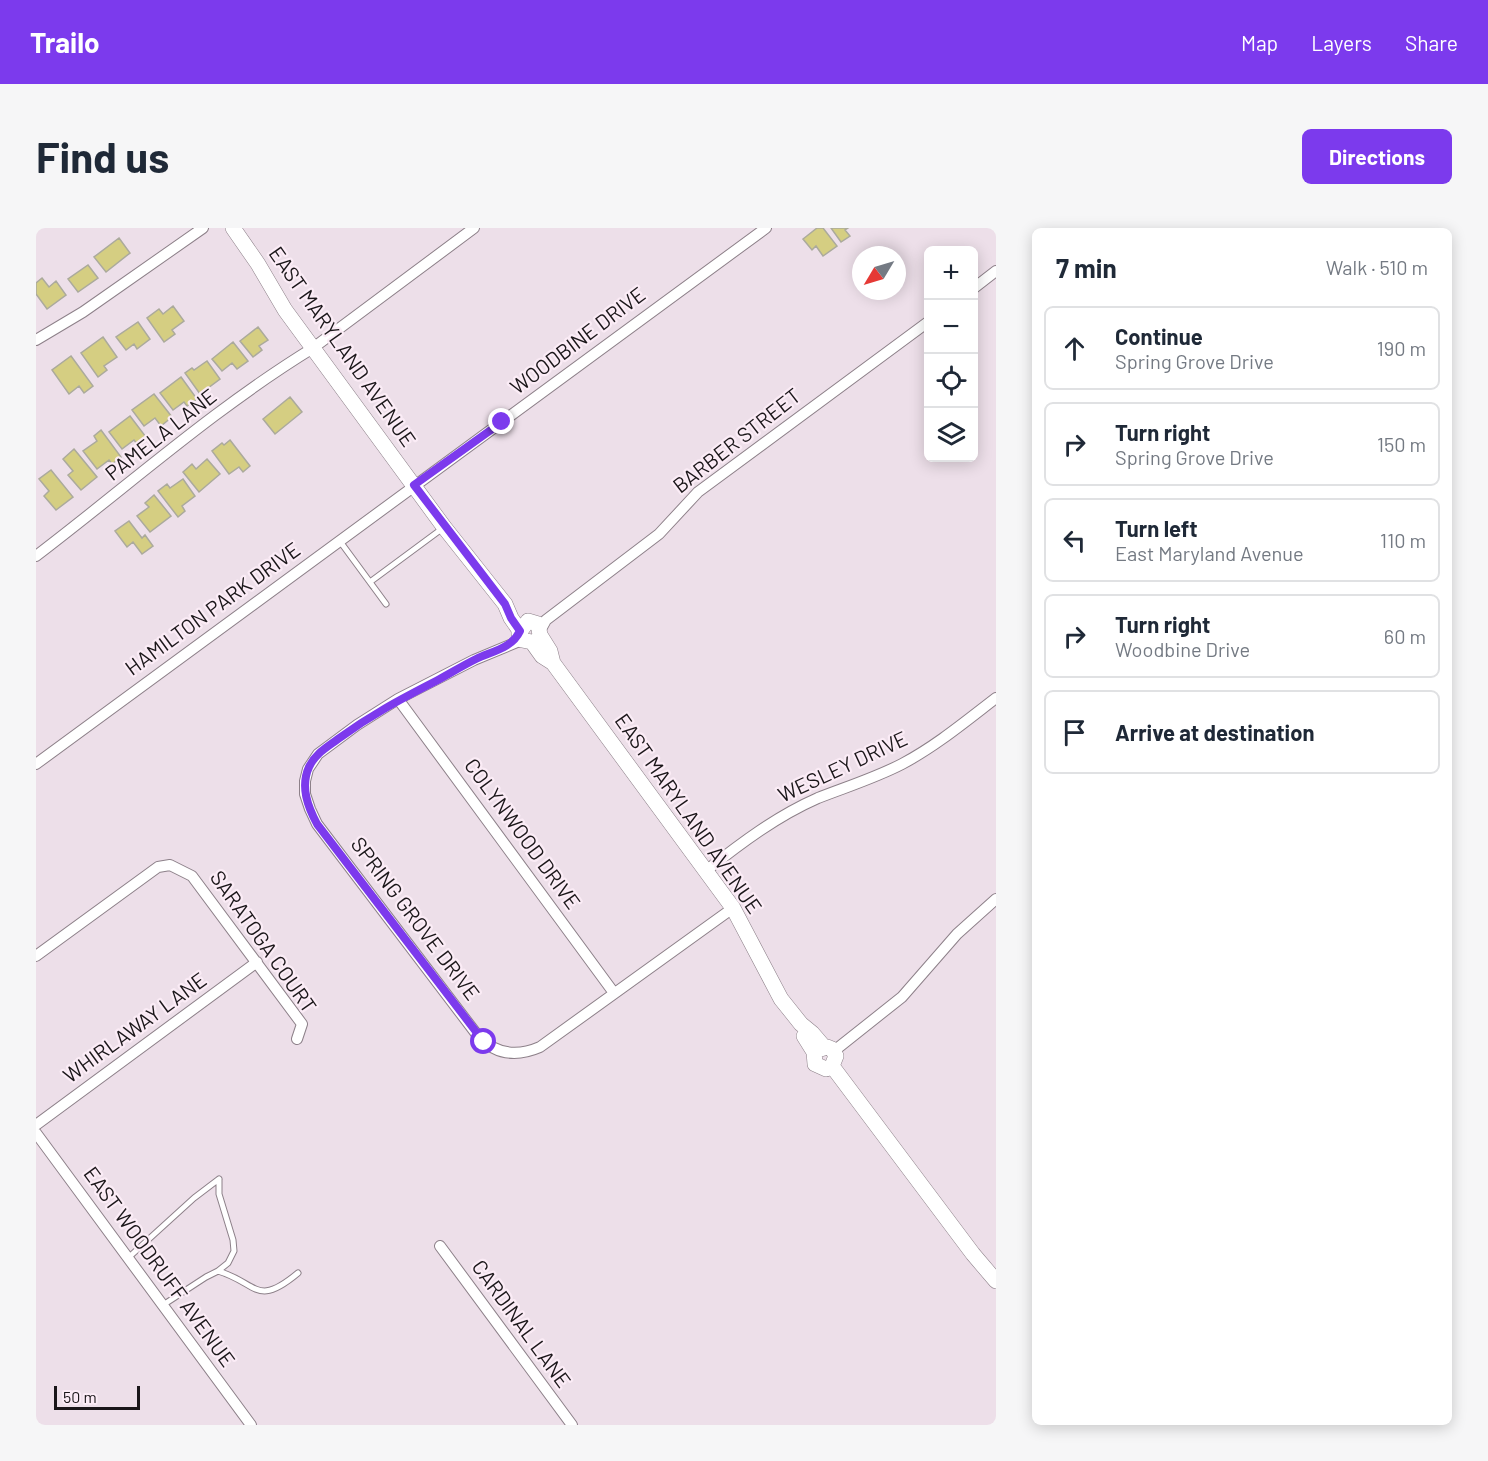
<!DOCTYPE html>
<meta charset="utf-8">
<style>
body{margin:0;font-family:Barlow,sans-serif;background:#f6f6f7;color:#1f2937}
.controls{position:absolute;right:18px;top:18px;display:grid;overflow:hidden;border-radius:9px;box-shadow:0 3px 15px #0003}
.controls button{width:54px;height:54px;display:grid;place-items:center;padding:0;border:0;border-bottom:2px solid #e0e1e3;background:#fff;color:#1f2937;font:30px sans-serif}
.compass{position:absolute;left:816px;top:18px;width:54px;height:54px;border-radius:50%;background:#fff;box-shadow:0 3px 15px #0003;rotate:232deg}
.scale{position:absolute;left:18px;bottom:15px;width:86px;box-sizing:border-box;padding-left:6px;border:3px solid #1a1619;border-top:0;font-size:16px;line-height:21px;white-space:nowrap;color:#1a1619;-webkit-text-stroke:4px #fbecf6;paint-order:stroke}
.stop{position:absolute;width:18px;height:18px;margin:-14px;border:4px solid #7c3aed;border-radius:50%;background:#fff}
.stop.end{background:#7c3aed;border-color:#fff;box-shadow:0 2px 6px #0008}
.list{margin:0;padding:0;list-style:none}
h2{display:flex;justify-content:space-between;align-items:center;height:78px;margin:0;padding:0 24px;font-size:26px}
h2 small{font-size:20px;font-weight:400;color:#747a83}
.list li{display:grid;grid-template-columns:39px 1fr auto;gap:18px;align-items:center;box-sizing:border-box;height:84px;margin:0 12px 12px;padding:0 12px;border:2px solid #e0e1e3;border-radius:9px}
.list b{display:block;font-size:22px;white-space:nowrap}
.list p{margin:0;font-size:20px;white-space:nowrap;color:#747a83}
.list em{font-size:20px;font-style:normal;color:#747a83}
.icon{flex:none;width:33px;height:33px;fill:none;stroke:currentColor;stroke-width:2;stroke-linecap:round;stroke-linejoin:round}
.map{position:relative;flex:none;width:960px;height:1197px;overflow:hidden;border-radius:9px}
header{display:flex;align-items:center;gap:36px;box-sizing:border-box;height:84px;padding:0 30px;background:#7c3aed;color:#fff}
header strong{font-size:28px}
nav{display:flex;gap:33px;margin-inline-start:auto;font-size:21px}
.intro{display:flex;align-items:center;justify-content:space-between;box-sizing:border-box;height:144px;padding:0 36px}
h1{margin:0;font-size:42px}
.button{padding:15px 27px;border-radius:9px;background:#7c3aed;color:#fff;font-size:21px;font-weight:700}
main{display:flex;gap:36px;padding:0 36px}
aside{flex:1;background:#fff;border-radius:9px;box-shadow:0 3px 15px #0003}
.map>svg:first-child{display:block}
.building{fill:#d5ce82;stroke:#abaa9c;stroke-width:1.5}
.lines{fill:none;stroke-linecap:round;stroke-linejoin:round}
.lane-casing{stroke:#8d8089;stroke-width:7}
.street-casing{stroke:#8d8089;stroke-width:12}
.secondary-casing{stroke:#8d8089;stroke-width:16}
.lane{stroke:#fff;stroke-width:5}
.street{stroke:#fff;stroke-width:10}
.secondary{stroke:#fff;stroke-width:15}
.route{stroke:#7c3aed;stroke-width:8}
.labels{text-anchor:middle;stroke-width:4.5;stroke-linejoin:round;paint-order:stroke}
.street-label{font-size:21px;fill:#1a1619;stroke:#fbecf6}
</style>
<header>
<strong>Trailo</strong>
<nav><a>Map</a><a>Layers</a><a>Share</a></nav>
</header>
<div class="intro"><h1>Find us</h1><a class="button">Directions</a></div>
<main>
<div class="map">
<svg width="960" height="1197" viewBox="0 0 960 1197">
<rect width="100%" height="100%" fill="#eddfe9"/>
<path class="building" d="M 781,0 L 787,0 L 801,18 L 787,28 L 780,18 L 776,22 L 767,11 Z
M 795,0 L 812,0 L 809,2 L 814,8 L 805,14 Z
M 83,10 L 94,25 L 70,44 L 58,29 Z
M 52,37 L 62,50 L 42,64 L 32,51 Z
M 6,50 L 13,59 L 20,53 L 30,67 L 11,81 L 0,66 L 0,55 Z
M 137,78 L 148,93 L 136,102 L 139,106 L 128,114 L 111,90 L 123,81 L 127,86 Z
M 102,94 L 114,111 L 101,121 L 98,116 L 90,122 L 80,109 Z
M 222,99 L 232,112 L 223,118 L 226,122 L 217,129 L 204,113 Z
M 67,109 L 81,129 L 68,138 L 71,142 L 62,149 L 45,125 Z
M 197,114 L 212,133 L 201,141 L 196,135 L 186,143 L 176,131 Z
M 35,128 L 57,158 L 48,165 L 43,158 L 33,166 L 16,142 Z
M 171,133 L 184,151 L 164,166 L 149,145 L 156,140 L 158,142 Z
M 145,149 L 161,171 L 151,178 L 148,174 L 137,182 L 124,165 Z
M 118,166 L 136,189 L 125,198 L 119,190 L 108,198 L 96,182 Z
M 254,169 L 266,184 L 239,206 L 227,191 Z
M 94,188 L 110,209 L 101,216 L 98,212 L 86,221 L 73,204 Z
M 65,202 L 85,229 L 76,236 L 73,232 L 61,241 L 47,223 L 61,213 L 58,208 Z
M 194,212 L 214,238 L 207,244 L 203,239 L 193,246 L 176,223 L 186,215 L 188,217 Z
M 38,221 L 61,249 L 45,262 L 32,247 L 37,243 L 27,231 Z
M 171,231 L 184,246 L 163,264 L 147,244 L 156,236 L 160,241 Z
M 15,242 L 37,269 L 20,282 L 8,268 L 13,263 L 3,251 Z
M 147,251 L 159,268 L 146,278 L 149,283 L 142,289 L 122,263 L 131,256 L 134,260 Z
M 118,267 L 135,288 L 114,304 L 101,288 L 113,279 L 109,275 Z
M 93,293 L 106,310 L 109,307 L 117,318 L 106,326 L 97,314 L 91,319 L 79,303 Z"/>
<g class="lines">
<g class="lane-casing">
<path id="lane" d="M 303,312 L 350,376
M 334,354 L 407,300
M 92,1030 L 158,970 L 183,951
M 182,1043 L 192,1035 L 198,1023 L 197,1012 L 183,966 L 183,951
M 127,1077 L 170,1049 L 182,1043 C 222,1055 220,1080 262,1045"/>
</g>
<g class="street-casing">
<path id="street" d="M 938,60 L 960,43
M 0,112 L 47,84 L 167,0
M 0,328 C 92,258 179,180 277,120 L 438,0
M 504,403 L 510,392 L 623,306 L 662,264 L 892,94
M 486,412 L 438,432 L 362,471 L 321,497 L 282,526 L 272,541 L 269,553 L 269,566 L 274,581 L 281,596 L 442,808 C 460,827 481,829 504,819 L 697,680
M 362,471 L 578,765
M 0,536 L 730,0
M 671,642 C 705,615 741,588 782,570 C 810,559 839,550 866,536 C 900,518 930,493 960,470
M 0,728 L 122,639 L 134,637 L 156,648 L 266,796 L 261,811
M 798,823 L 866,769 L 921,706 L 960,671
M 0,897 L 221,734
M 0,905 L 215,1197
M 404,1018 L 536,1197"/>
</g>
<g class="secondary-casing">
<path id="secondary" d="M 197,0 L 222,36 L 249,82 L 408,299 L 469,376 L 475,390 L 484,403
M 517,435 L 514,423 L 504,407 L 502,396 L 492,393 L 483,405 L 486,412 L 496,414 L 506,428 L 517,435 L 697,680 L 745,771 L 765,796 L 776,805 L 788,819
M 768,808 L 778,824 L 779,836 L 790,841 L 796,838 L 800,828 L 796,821 L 791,819 L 781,822
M 796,838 L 937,1026 L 960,1053"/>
</g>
<use href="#lane" class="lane"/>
<use href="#street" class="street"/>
<use href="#secondary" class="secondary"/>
</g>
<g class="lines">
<path class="route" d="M 448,814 L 281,596 C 272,579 264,559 273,539 C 279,526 290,520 302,511 C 335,487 363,472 400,453 C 413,446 426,438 440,431 C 457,423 476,420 484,403 L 475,390 L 469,376 L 378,257 L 466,194"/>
</g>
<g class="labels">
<g class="street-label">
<text transform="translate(542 113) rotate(-37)" y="7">WOODBINE DRIVE</text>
<text transform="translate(306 119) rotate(55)" y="7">EAST MARYLAND AVENUE</text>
<text transform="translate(125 207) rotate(-38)" y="7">PAMELA LANE</text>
<text transform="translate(701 213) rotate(-38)" y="7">BARBER STREET</text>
<text transform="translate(177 381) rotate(-36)" y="7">HAMILTON PARK DRIVE</text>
<text transform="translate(807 539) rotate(-25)" y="7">WESLEY DRIVE</text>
<text transform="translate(652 586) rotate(55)" y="7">EAST MARYLAND AVENUE</text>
<text transform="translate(486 606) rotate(54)" y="7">COLYNWOOD DRIVE</text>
<text transform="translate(379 691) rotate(53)" y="7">SPRING GROVE DRIVE</text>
<text transform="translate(227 714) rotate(55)" y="7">SARATOGA COURT</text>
<text transform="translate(99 800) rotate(-36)" y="7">WHIRLAWAY LANE</text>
<text transform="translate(123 1039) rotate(54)" y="7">EAST WOODRUFF AVENUE</text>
<text transform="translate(485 1096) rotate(54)" y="7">CARDINAL LANE</text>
</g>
</g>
</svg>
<div class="controls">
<button>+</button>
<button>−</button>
<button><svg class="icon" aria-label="locate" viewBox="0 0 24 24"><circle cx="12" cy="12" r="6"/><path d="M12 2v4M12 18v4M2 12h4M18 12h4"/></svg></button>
<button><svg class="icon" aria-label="layers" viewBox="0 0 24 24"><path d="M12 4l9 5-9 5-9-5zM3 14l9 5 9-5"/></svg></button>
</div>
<svg class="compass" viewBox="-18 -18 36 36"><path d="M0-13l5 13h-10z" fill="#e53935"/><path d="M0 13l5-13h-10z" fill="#747a83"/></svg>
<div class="scale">50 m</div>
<div class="stop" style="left:448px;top:814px"></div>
<div class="stop end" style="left:466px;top:194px"></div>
</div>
<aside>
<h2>7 min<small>Walk · 510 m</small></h2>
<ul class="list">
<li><svg class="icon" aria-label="ahead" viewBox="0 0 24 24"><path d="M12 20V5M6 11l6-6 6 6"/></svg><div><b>Continue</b><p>Spring Grove Drive</p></div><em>190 m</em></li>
<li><svg class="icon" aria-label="right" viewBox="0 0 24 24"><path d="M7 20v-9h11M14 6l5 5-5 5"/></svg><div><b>Turn right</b><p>Spring Grove Drive</p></div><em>150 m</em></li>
<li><svg class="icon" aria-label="left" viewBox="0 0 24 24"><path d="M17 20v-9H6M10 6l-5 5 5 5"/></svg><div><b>Turn left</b><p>East Maryland Avenue</p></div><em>110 m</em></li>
<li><svg class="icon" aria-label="right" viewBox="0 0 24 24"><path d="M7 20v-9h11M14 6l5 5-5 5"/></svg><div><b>Turn right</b><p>Woodbine Drive</p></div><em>60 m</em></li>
<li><svg class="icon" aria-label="arrive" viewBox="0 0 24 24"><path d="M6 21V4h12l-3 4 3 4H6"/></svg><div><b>Arrive at destination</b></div></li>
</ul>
</aside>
</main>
